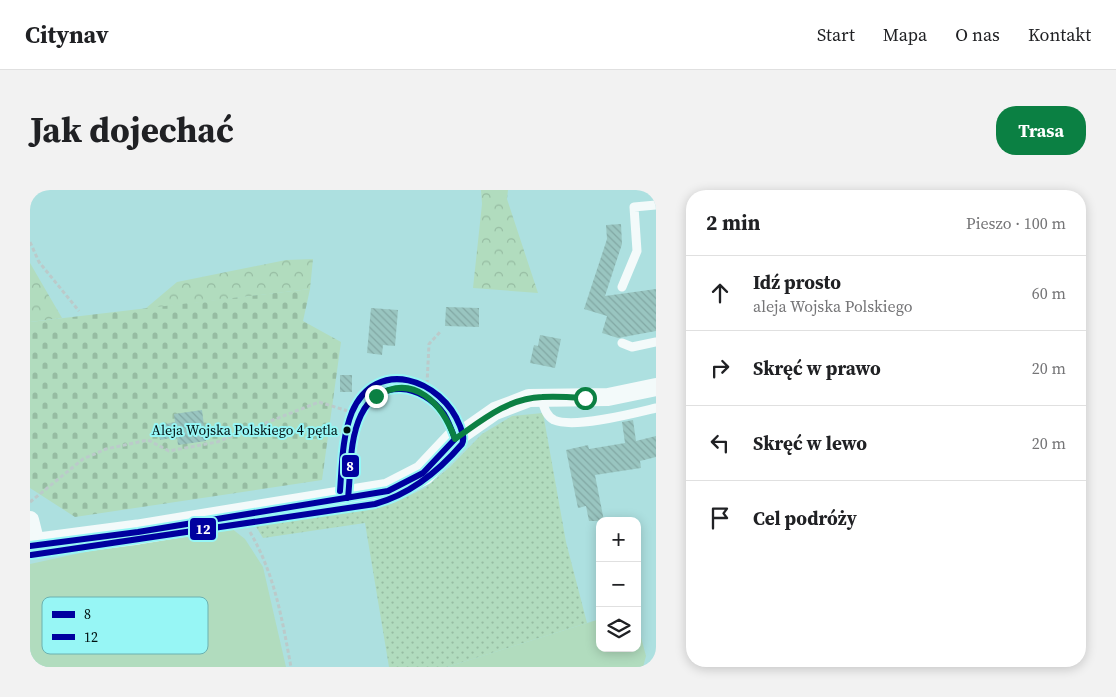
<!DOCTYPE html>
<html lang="pl">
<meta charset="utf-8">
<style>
body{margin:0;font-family:"Source Serif 4",serif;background:#f2f2f2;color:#202124}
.controls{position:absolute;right:15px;bottom:15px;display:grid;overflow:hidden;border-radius:10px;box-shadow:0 2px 12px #0003}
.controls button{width:45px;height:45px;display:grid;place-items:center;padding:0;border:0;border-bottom:1px solid #e0e0e0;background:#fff;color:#202124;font:25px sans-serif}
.stop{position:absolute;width:15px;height:15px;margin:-11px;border:4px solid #0b8043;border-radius:50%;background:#fff}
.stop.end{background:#0b8043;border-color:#fff;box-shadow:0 1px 5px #0008}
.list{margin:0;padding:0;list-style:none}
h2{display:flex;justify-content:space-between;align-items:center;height:65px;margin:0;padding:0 20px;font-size:21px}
h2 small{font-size:16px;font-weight:400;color:#757577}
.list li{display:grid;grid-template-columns:32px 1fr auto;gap:15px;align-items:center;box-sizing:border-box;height:75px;padding:0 20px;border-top:1px solid #e0e0e0}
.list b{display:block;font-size:19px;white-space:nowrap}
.list p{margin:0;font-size:16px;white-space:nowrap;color:#757577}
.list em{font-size:16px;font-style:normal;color:#757577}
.icon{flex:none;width:28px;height:28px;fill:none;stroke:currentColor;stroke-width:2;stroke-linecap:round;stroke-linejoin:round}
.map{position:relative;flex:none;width:626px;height:477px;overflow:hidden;border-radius:20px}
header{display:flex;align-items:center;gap:30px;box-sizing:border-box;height:70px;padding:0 25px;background:#fff;border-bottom:1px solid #e0e0e0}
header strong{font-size:24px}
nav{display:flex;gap:28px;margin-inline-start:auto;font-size:18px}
.intro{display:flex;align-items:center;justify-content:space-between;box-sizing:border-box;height:120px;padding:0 30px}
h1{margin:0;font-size:35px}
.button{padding:12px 22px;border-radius:20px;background:#0b8043;color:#fff;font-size:18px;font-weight:700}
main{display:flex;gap:30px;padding:0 30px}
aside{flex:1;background:#fff;border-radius:20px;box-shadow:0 2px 12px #0003}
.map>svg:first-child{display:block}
.grass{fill:url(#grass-dots)}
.forest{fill:url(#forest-crowns)}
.cemetery{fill:url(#cemetery-stones)}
.garden{fill:#b1dcbe}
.building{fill:url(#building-back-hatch)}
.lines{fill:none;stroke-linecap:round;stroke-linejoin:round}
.path{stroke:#bbcaca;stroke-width:3;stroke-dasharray:4 2.5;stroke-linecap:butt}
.lane{stroke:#f3fafa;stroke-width:9}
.street{stroke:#f3fafa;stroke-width:18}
.secondary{stroke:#f3fafa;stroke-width:25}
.bus-1-casing{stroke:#97f6f5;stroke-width:10}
.bus-2-casing{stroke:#97f6f5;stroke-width:10}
.bus-1{stroke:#00009f;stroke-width:6}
.bus-2{stroke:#00009f;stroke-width:6}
.route{stroke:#0b8043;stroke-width:6}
.bus-dot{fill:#001010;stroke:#97f6f5;stroke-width:2}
.labels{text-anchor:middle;stroke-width:4;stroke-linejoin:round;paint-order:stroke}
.bus-label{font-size:14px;fill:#001010;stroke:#97f6f5;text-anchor:end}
.key{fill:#97f6f5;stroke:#6ab1b0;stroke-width:1}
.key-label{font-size:14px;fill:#001010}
.line-badge{stroke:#97f6f5;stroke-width:2}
.badge-label{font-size:14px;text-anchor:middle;font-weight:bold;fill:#fff}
</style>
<header>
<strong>Citynav</strong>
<nav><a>Start</a><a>Mapa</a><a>O nas</a><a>Kontakt</a></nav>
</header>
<div class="intro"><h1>Jak dojechać</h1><a class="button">Trasa</a></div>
<main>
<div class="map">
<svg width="626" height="477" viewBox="0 0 626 477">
<defs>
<pattern id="grass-dots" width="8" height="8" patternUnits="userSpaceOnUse" patternTransform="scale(1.25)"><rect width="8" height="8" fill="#b1dcbe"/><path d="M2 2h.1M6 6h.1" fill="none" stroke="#96bca2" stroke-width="1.8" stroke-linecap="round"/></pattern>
<pattern id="forest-crowns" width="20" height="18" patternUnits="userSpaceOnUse" patternTransform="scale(1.25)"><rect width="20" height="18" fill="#b1dcbe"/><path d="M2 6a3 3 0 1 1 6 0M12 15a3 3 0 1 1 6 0" fill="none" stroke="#96bca2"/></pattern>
<pattern id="cemetery-stones" width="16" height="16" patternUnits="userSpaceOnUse" patternTransform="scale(1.25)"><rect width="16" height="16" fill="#b1dcbe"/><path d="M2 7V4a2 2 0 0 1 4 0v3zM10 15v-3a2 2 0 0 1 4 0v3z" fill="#96bca2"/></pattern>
<pattern id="building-back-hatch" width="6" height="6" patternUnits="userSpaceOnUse" patternTransform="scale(1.25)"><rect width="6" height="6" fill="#99c5c0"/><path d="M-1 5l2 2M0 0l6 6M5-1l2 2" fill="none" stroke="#82a8a4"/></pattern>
</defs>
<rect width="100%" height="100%" fill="#ade0e0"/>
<path class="grass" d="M 513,223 L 536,352 L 557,433 L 417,477 L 359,477 L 335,333 L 233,348 L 225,335 L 362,314 L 395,298 L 420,277 L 452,244 L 482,226 Z"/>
<path class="forest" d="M 451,0 L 478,0 L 477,9 L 508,103 L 443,98 L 452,14 Z
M 283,69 L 280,99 L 115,119 L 147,92 L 256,70 Z
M 0,73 L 32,128 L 0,132 Z"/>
<path class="cemetery" d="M 280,99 L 273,131 L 311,152 L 292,290 L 45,327 L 0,298 L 0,132 Z"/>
<path class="garden" d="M 201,338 L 215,349 L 233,377 L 256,477 L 0,477 L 0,374 L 69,359 Z
M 570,429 L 570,458 L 607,458 L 607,432 L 616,466 L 613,477 L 417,477 Z"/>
<path class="building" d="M 591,34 L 592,54 L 575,106 L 626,99 L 626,141 L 588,148 L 572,143 L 577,126 L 554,119 L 577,49 L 576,35 Z
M 416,117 L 449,118 L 449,137 L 415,136 Z
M 341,118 L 368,120 L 365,156 L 353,155 L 352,165 L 337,163 Z
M 510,145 L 531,149 L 525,178 L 500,173 L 504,155 L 508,156 Z
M 310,185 L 322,185 L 322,202 L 310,202 Z
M 172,220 L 176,251 L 148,255 L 147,247 L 130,250 L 127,236 L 145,232 L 144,224 Z
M 603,230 L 606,251 L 626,246 L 626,267 L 610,271 L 611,278 L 565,285 L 574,331 L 559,331 L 556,316 L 548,318 L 536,260 L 558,255 L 559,259 L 595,253 L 592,232 Z"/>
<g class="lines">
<path class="path" d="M 0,52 L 9,72 L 49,121
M 397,194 L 399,154 L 411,141
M 0,312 L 53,269 L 76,259 L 118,250 L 139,261 L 187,252 L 289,212 L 321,222
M 220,342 C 245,385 252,429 261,477"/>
<path class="lane" d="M 592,97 L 607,61 L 604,17 L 626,15
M 592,153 L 602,157 L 626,152
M 511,207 C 514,216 515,225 524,230 C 544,239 605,223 626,218
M 318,307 C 321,281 320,248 331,224 C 349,186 392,194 414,224 C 419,231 422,240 425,249"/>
<path class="street" d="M 425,249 L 465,221 L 499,208 L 578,207 L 626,197
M 0,330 L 6,354"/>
<path class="secondary" d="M 0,356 L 108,342 L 358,301 L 393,283 L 425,249"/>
<g class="bus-1-casing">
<path id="bus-1" d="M 318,308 C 321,281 319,250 331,225 C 349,187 392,194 414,224 C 419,232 422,241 425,249
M 0,356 L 108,342 L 358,301 L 393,283 L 425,249"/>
</g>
<g class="bus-2-casing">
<path id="bus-2" d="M 1,365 L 345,314 C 381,304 408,282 432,254 C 435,248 432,242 430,236 C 412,189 346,166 322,222 C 312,247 312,275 310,301"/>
</g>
<use href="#bus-1" class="bus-1"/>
<use href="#bus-2" class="bus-2"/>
</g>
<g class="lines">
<path class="route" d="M 346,206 C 384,183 412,213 425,249 C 451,231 478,208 512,207 C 526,206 540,207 555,208"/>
</g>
<circle class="bus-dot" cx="317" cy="240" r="4.5"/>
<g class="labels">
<g class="bus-label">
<text x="308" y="245">Aleja Wojska Polskiego 4 pętla</text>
</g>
</g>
<rect x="12" y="407" width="166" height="57" rx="8" class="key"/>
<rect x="22" y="421" width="23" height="7" fill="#00009f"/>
<rect x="22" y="444" width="23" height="6" fill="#00009f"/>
<g class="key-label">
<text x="54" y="429">8</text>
<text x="54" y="452">12</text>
</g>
<g class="line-badge">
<rect x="311" y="264" width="19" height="24" rx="5" fill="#00009f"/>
<rect x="159" y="327" width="28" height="24" rx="5" fill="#00009f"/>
</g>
<g class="badge-label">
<text x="320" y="281">8</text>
<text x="173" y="344">12</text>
</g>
</svg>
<div class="controls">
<button>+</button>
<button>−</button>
<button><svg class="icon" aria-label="layers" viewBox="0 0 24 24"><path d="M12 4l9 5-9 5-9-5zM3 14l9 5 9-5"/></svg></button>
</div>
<div class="stop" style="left:555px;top:208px"></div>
<div class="stop end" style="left:346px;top:206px"></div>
</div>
<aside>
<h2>2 min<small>Pieszo · 100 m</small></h2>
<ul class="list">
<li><svg class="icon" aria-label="ahead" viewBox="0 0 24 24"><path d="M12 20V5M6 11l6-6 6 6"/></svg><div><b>Idź prosto</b><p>aleja Wojska Polskiego</p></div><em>60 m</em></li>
<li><svg class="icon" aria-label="right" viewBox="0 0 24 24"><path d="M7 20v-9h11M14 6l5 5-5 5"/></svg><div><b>Skręć w prawo</b></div><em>20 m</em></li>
<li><svg class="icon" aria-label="left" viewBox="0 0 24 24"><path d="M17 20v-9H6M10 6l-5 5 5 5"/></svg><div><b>Skręć w lewo</b></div><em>20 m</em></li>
<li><svg class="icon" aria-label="arrive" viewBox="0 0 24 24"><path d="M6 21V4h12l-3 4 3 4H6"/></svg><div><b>Cel podróży</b></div></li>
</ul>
</aside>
</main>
